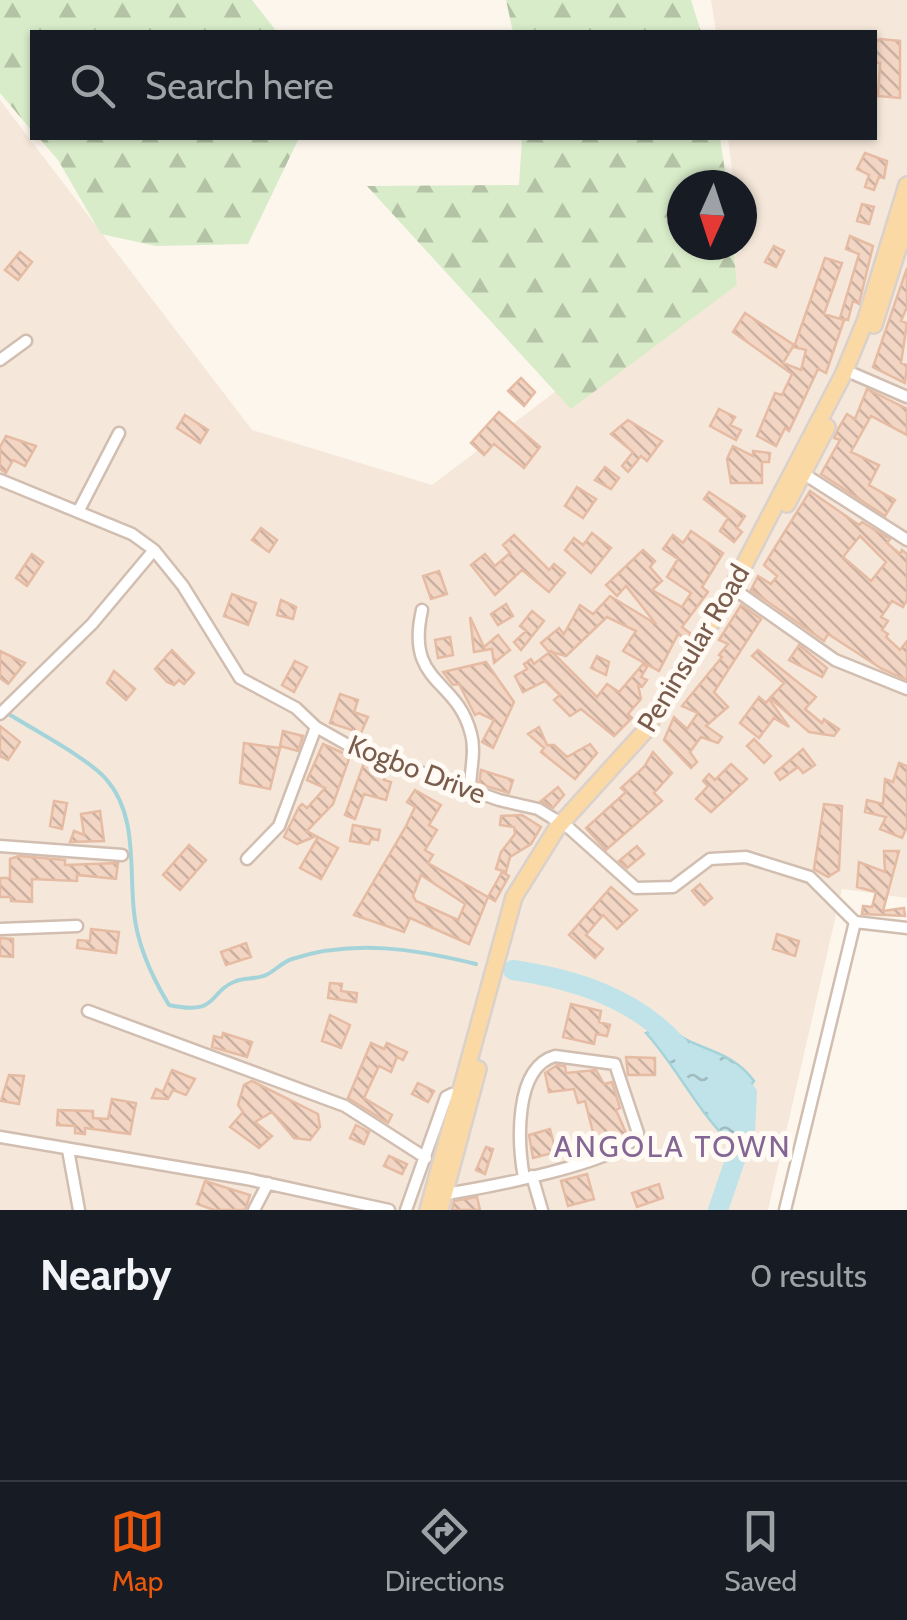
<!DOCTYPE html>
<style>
body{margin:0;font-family:Cabin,sans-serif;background:#242831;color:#f1f3f6}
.compass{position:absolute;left:667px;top:170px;width:90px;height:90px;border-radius:50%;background:#171b24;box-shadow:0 2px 8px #0004;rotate:183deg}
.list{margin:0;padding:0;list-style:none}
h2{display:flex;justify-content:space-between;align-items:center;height:130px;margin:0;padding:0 40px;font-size:42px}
h2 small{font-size:32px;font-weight:400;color:#9ea1a6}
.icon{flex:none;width:55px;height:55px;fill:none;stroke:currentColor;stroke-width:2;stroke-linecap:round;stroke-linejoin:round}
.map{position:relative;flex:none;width:907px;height:1210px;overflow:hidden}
.search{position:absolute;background:#171b24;box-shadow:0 2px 8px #0004;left:30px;right:30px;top:30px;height:110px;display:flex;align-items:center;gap:25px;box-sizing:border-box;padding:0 35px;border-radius:0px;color:#9ea1a6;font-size:38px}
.sheet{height:270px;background:#171b24}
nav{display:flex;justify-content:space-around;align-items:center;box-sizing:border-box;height:140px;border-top:2px solid #363941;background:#171b24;font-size:28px;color:#9ea1a6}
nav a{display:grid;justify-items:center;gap:5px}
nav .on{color:#ea580c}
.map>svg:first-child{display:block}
.residential{fill:#f5e8da}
.forest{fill:url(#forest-firs)}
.water{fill:url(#water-ripples);stroke:#a5d3da;stroke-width:2.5}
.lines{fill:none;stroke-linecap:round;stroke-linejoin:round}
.stream{stroke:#a5d3da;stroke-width:4}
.river{stroke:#bfe3e8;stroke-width:20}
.building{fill:url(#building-back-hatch);stroke:#e6bba3;stroke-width:2.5;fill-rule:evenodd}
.street-casing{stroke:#d1beb0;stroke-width:15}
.primary-casing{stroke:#dad1cd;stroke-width:20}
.street{stroke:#fff;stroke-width:10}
.primary{stroke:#fbd9a5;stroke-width:15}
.labels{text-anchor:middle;stroke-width:10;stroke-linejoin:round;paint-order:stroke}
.street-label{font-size:28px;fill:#7a5c4d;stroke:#fffaf3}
.neighbourhood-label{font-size:30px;letter-spacing:2.5px;fill:#846695;stroke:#fffaf3}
</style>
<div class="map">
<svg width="907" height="1210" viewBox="0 0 907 1210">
<defs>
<pattern id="forest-firs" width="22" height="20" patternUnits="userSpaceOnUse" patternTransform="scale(2.5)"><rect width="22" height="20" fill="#d8ecc9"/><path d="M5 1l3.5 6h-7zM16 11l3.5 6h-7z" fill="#b4c2a5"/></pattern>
<pattern id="water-ripples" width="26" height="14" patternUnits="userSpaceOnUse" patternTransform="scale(2.5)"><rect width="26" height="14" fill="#bfe3e8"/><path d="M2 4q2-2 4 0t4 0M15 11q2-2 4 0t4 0" fill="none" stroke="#a0bbbe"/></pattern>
<pattern id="building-back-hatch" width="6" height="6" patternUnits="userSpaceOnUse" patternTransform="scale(2.5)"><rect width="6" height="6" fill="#f3d5c3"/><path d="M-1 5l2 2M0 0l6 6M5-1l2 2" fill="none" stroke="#cab0a1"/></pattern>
</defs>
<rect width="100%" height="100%" fill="#fdf6ec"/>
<path class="residential" d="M 711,0 L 907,0 L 907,898 L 842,889 L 768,1210 L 0,1210 L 0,100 L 252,430 L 432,485 L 741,251 L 742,185 L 734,185 L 728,138 L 874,138 L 874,32 L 716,32 Z"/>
<path class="forest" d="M 0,0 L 252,0 L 277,32 L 32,32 L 32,131 L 0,93 Z
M 506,0 L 691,0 L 701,32 L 513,32 Z
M 39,138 L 38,138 L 299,138 L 248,244 L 156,246 L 101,234 L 58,160 Z
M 522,138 L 720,138 L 727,185 L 682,185 L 682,245 L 733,245 L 737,285 L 571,409 L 367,186 L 519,185 Z"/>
<path class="water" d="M 667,1025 C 692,1052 729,1046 754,1081 L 739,1102 L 740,1139 L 728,1140 C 696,1109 676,1066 646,1033 Z"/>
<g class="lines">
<path class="stream" d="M 4,711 C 30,728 88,758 106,779 C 138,815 129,869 134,912 C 137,945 152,977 169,1005 C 220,1016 207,992 236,981 C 245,978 257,979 266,975 C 275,971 282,962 292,959 C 354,939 415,949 476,964"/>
<path class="river" d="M 513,970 C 574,979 636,998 679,1047
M 718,1210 L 745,1131 L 747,1093 L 721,1086"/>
</g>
<path class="building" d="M 880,39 L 900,41 L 900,98 L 878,96 L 880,63 L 874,63 L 874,43 Z
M 865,153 L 887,161 L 884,178 L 879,177 L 874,190 L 865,187 L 869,175 L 857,169 Z
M 862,204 L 874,207 L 869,224 L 857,221 Z
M 850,236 L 873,246 L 859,304 L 853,301 L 848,320 L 840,318 L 859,254 L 846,249 Z
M 774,246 L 784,251 L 776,267 L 765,262 Z
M 20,252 L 32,262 L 18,280 L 5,270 Z
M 825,258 L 842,263 L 824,314 L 844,320 L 826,373 L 818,369 L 789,431 L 785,428 L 776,446 L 757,436 L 775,393 L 782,395 L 792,374 L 733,332 L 745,313 L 794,345 L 783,363 L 801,370 L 806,350 L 794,347 Z
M 907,268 L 907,307 L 901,321 L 907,323 L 901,363 L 907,365 L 905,383 L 873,367 Z
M 521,378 L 535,392 L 524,406 L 508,391 Z
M 867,389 L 907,409 L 907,435 L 871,416 L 851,452 L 879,465 L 869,485 L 895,500 L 885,516 L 821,474 L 840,440 L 834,438 L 838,429 L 847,414 L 855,419 Z
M 719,409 L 735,417 L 730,425 L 741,430 L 736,440 L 710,426 Z
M 499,412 L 540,447 L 524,468 L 494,444 L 484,455 L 471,443 Z
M 185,415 L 208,430 L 200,443 L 177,428 Z
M 628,420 L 662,441 L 647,461 L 641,456 L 628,472 L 622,466 L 633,452 L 611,434 Z
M 6,436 L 36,446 L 25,466 L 13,460 L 6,473 L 0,469 L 0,447 Z
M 733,446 L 753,456 L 753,451 L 770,453 L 769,462 L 762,462 L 762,483 L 731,483 L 727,459 Z
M 605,467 L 619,478 L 611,489 L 595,480 Z
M 577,487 L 596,499 L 583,518 L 565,506 Z
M 810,491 L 859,525 L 862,522 L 890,539 L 887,543 L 900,554 L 902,550 L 907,554 L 907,600 L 903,607 L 892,601 L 881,617 L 888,621 L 882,630 L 888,634 L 886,637 L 900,650 L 907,641 L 907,680 L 882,669 L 828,634 L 824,641 L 751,590 L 758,576 L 771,584 L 777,576 L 764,565 ZM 860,536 L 886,562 L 871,581 L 843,557 Z
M 709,492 L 745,516 L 737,528 L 742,532 L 734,542 L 720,531 L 728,518 L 704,499 Z
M 261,528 L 277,540 L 269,552 L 252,540 Z
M 691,531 L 723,553 L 702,587 L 708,592 L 682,627 L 691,634 L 687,640 L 678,634 L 659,671 L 623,651 L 636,631 L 607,617 L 566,656 L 548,651 L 541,643 L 559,628 L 564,634 L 580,605 L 593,614 L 610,596 L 656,624 L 626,586 L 617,596 L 606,585 L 643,550 L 655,561 L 650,567 L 662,581 L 652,590 L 682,607 L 691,593 L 667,577 L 678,559 L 663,549 L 673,535 L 683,543 Z
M 592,533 L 611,548 L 591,573 L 565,550 L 574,538 L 583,545 Z
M 514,535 L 549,570 L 554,564 L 565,573 L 549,592 L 522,570 L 495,595 L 471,565 L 485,554 L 495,566 L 510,553 L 503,545 Z
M 32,554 L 43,562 L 27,586 L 16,578 Z
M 439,571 L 447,594 L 431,599 L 423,576 Z
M 232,594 L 256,603 L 248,625 L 224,616 Z
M 281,600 L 296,607 L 293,619 L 277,615 Z
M 506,604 L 513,616 L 498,625 L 491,614 Z
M 741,605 L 761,619 L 714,692 L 728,707 L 706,726 L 722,737 L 718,743 L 701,737 L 690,752 L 697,762 L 691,768 L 664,740 L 674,717 L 687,729 L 698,713 L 682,706 L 722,657 L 719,655 L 728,644 L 719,640 Z
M 532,611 L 544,621 L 521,650 L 514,642 L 526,631 L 520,626 Z
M 470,617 L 484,647 L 498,635 L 510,650 L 494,663 L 492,649 L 474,652 Z
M 450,637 L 453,655 L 438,658 L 435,640 Z
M 799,645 L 827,668 L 822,677 L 789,660 Z
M 172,650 L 194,673 L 184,684 L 179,680 L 174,685 L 167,682 L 155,669 Z
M 758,650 L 816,697 L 805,709 L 822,723 L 824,719 L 839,729 L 834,736 L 809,732 L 770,698 L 784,683 L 752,656 Z
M 0,651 L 25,663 L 8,684 L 0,678 Z
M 551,651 L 597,697 L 607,684 L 619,692 L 643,664 L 647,667 L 641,677 L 647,680 L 642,687 L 638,685 L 641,699 L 628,714 L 632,718 L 614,736 L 581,709 L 570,716 L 554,700 L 560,695 L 545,681 L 523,692 L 515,676 L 527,669 L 524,664 L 531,659 L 534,664 Z
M 597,656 L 609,662 L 606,675 L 591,668 Z
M 295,661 L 307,667 L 294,692 L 282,685 Z
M 486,662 L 514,702 L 493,748 L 482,742 L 494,720 L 479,713 L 475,715 L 459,684 L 453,685 L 443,672 Z
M 114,671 L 135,689 L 126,700 L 107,683 Z
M 340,694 L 358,700 L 354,712 L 368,717 L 361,733 L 330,723 Z
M 759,697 L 766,703 L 769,699 L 789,727 L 774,718 L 759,738 L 740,723 Z
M 0,726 L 20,742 L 8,760 L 0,756 Z
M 539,727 L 547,745 L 554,745 L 567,757 L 590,744 L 597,753 L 575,779 L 541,752 L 544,748 L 528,734 Z
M 283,731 L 303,736 L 298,751 L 280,746 Z
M 754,739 L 771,756 L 764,763 L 747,746 Z
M 244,743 L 280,748 L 270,789 L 240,783 Z
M 323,744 L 350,756 L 333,804 L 307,831 L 316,836 L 297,844 L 284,837 L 299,807 L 302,804 L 307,808 L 325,788 L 307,780 Z
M 803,749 L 815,765 L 803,773 L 798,767 L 780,780 L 775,773 Z
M 653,752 L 672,773 L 654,793 L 662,801 L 606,850 L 586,828 L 626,792 L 621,788 L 644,767 Z
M 364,763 L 387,770 L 384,780 L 391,782 L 386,800 L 364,794 L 355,819 L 345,815 Z
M 899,763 L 907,766 L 907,827 L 902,838 L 880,829 L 886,817 L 865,812 L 867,800 L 883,804 L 885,779 L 893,782 Z
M 731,764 L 747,779 L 711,812 L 696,799 L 708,786 L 703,781 L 709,774 L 715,780 Z
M 481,770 L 513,780 L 509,793 L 479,784 Z
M 558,787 L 564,795 L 553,808 L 541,801 Z
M 415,790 L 441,805 L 429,825 L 437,830 L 425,850 L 433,855 L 428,863 L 488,897 L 502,872 L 509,876 L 495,901 L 488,897 L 469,944 L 410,918 L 404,932 L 354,915 L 405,828 L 415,807 L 407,802 ZM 421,875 L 465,904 L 458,920 L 416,901 L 413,896 Z
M 54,801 L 67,803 L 62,829 L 50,826 Z
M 824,804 L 842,806 L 839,870 L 828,877 L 814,869 Z
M 100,811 L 104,841 L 70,842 L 74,831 L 84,835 L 81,814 Z
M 522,815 L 541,827 L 531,844 L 510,857 L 506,872 L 496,869 L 501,852 L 515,834 L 514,827 L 500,825 L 501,816 Z
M 353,825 L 380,830 L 378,840 L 371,839 L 369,844 L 350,841 Z
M 318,837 L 338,848 L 321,879 L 300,868 Z
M 189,845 L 206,860 L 180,890 L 163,875 Z
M 637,846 L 644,854 L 627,868 L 619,861 Z
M 884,851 L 899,851 L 883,911 L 904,908 L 905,916 L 862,914 L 863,906 L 872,907 L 876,892 L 857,887 L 859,862 L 885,872 Z
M 19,856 L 65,860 L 65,865 L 118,863 L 116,879 L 77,875 L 77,881 L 32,879 L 32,902 L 11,901 L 11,897 L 0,897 L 0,878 L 10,878 L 10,859 Z
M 700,884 L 712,898 L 704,905 L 692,891 Z
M 611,887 L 637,910 L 617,929 L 603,915 L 586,935 L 603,949 L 595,958 L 569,935 Z
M 91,929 L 119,932 L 116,953 L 77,948 L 78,940 L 90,941 Z
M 777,934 L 799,941 L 795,956 L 773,949 Z
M 0,938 L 13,939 L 13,957 L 0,956 Z
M 246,943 L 251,957 L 226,965 L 221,952 Z
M 330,983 L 342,984 L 341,991 L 357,993 L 356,1002 L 328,998 Z
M 571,1004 L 601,1011 L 599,1022 L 610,1025 L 607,1036 L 596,1034 L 594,1044 L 563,1037 Z
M 330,1015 L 350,1025 L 341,1048 L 322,1041 Z
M 223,1033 L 252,1042 L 247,1057 L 212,1047 L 214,1036 L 222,1038 Z
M 371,1043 L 384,1049 L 387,1043 L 407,1052 L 403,1060 L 397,1057 L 391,1072 L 379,1066 L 364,1098 L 392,1115 L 388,1123 L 348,1098 Z
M 626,1057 L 655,1058 L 655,1075 L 628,1075 Z
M 557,1065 L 565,1066 L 566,1073 L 596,1070 L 604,1084 L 612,1082 L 620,1108 L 616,1110 L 626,1133 L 623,1136 L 596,1144 L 585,1101 L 578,1103 L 574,1089 L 549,1092 L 545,1073 Z
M 172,1070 L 195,1079 L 186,1095 L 173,1090 L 168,1099 L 152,1098 L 156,1089 L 163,1092 Z
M 9,1075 L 24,1076 L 19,1104 L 1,1101 Z
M 252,1081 L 318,1114 L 320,1127 L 310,1140 L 294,1138 L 272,1112 L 255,1122 L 272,1136 L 259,1148 L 230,1127 L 243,1112 L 238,1105 L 244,1085 Z
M 418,1083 L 434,1091 L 428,1102 L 412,1094 Z
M 112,1099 L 136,1103 L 130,1134 L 85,1128 L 85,1134 L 75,1133 L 75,1126 L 57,1125 L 58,1110 L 93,1111 L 93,1118 L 108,1119 Z
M 356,1125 L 369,1132 L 364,1144 L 350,1138 Z
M 550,1129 L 556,1152 L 533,1158 L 529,1135 Z
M 486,1147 L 493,1149 L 485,1174 L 476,1170 Z
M 389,1156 L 407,1164 L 402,1174 L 384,1166 Z
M 587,1174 L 594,1199 L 568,1206 L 561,1181 Z
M 205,1181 L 250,1195 L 245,1210 L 214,1210 L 197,1204 Z
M 659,1184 L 663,1198 L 637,1207 L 632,1193 Z
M 477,1197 L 480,1210 L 452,1210 L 454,1201 Z"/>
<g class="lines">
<g class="street-casing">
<path id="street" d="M 0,360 L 26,341
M 854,374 L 907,397
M 804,474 L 907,540
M 0,480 L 132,534 L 154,550 L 183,586 L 240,678 L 296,708 L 316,727 L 355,749 L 499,800 L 538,809 L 569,828 L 636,888 L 673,887 L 710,859 L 746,857 L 810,877 L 855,922 L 907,928
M 78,512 L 119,433
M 737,591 L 835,660 L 907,689
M 422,610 C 405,685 457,677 471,734 C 476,751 470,771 470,789
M 0,714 L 92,624 L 154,550
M 0,846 L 122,855
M 247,859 L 279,826 L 316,727
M 0,929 L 77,926
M 88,1011 L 345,1106 L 426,1158
M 0,1137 L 247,1179 L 389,1210
M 68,1150 L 79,1210
M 532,1176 L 542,1210
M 444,1194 C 475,1190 631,1161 638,1133 L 615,1064 L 555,1056 C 513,1068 518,1145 524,1178
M 254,1210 L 268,1183
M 406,1210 L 446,1097 L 452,1094 L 463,1099
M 785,1210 L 855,922"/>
</g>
<g class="primary-casing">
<path id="primary" d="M 874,325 L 907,220
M 787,504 L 827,427
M 428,1210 L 514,897 L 557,828 L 644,732 L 730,592 L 843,375 L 866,319 L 907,185
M 440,1210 L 478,1069"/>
</g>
<use href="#street" class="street"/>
<use href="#primary" class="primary"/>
</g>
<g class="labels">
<g class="street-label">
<text transform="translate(693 648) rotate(-59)" y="10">Peninsular Road</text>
<text transform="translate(417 769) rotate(21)" y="10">Kogbo Drive</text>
</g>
<g class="neighbourhood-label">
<text x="673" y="1157">ANGOLA TOWN</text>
</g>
</g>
</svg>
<svg class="compass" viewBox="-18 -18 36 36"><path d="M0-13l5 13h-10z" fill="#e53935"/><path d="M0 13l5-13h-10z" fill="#9ea1a6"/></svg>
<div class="search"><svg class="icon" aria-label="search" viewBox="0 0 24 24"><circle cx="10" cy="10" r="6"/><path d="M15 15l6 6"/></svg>Search here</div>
</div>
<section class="sheet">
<h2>Nearby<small>0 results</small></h2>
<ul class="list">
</ul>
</section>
<nav>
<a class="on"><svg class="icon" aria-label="map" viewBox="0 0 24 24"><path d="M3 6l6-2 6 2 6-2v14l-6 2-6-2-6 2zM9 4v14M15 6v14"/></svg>Map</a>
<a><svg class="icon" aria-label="directions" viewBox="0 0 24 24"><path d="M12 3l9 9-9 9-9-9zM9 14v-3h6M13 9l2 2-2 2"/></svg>Directions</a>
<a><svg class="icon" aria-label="saved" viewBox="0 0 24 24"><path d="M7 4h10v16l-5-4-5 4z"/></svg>Saved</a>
</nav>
